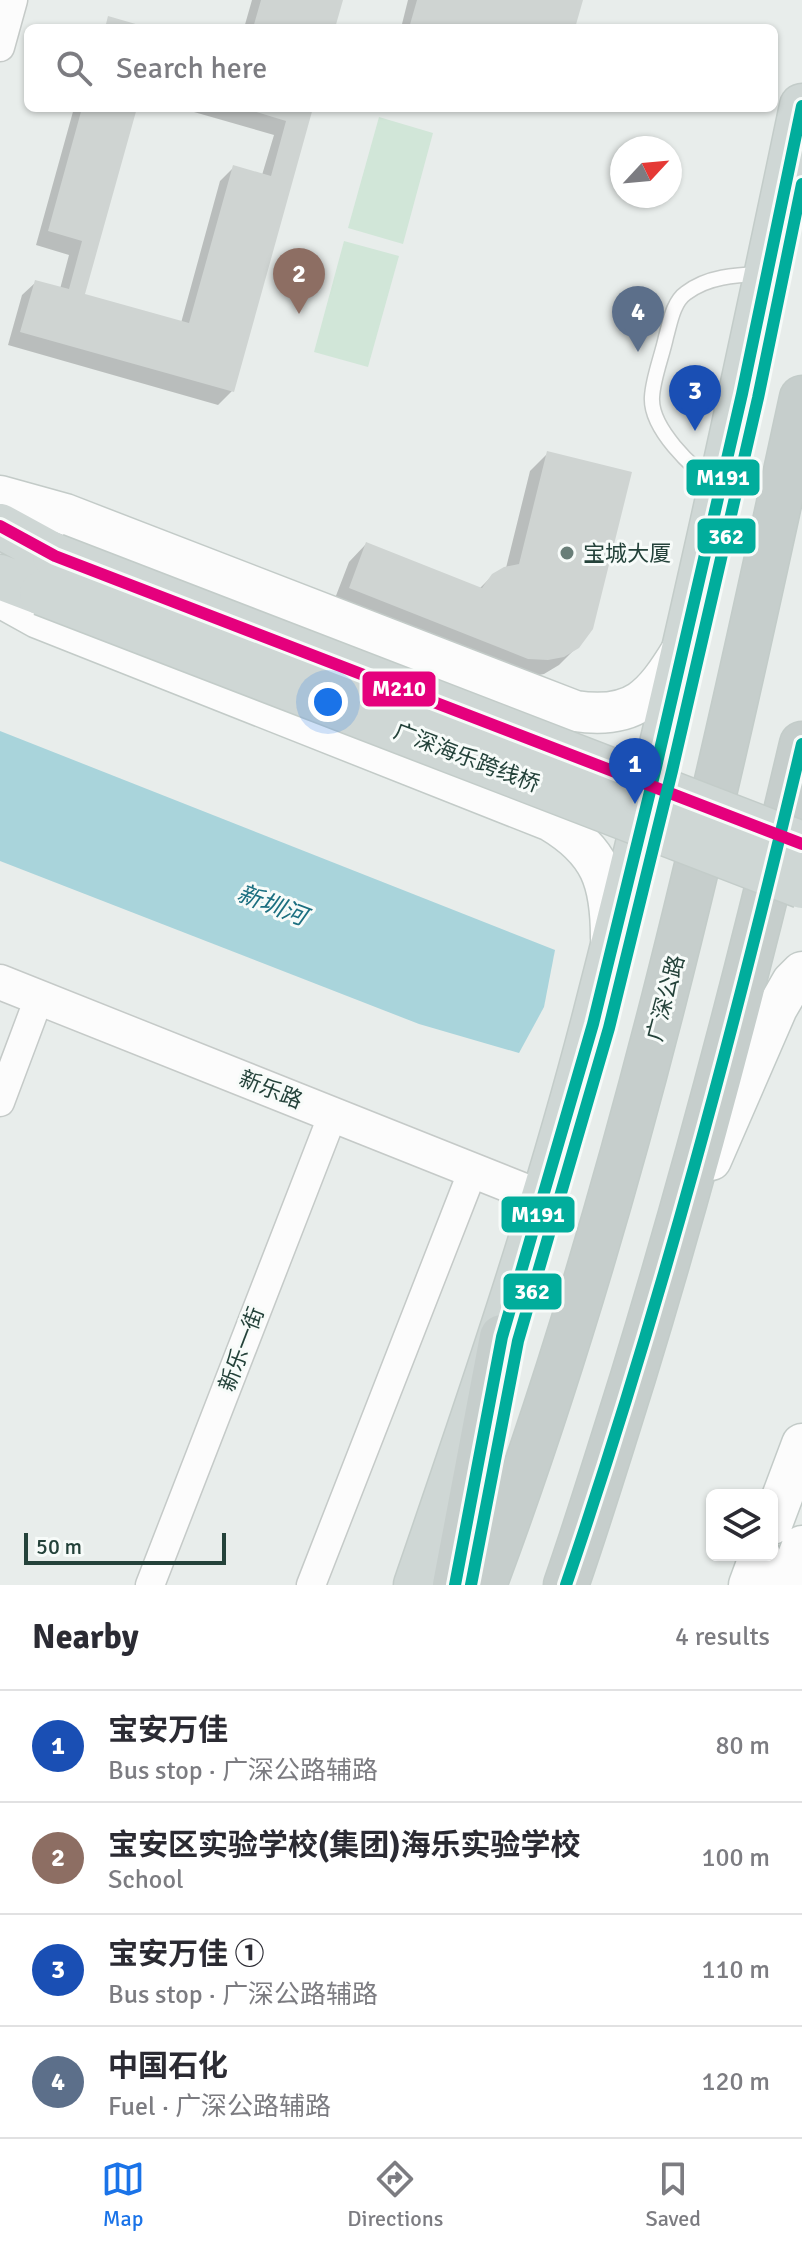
<!DOCTYPE html>
<meta charset="utf-8">
<style>
body{margin:0;font-family:Signika,"Noto Sans SC",sans-serif;background:#f2f2f3;color:#2b2b33}
.controls{position:absolute;right:24px;bottom:24px;display:grid;overflow:hidden;border-radius:12px;box-shadow:0 2px 6px #0004}
.controls button{width:72px;height:72px;display:grid;place-items:center;padding:0;border:0;border-bottom:2px solid #e1e1e2;background:#fff;color:#2b2b33;font:40px sans-serif}
.compass{position:absolute;left:610px;top:136px;width:72px;height:72px;border-radius:50%;background:#fff;box-shadow:0 2px 6px #0004;rotate:64deg}
.scale{position:absolute;left:24px;bottom:20px;width:202px;box-sizing:border-box;padding-left:8px;border:4px solid #24423a;border-top:0;font-size:22px;line-height:28px;white-space:nowrap;color:#24423a;-webkit-text-stroke:6px #f7fbf9;paint-order:stroke}
.you{position:absolute;left:328px;top:702px;width:28px;height:28px;margin:-20px;border:6px solid #fff;border-radius:50%;background:#1a73e8;box-shadow:0 0 0 12px #1a73e833}
.badge{display:grid;place-items:center;width:52px;height:52px;border-radius:50%;background:#1a73e8;color:#fff;font-size:26px;font-weight:700}
.pin{position:absolute;translate:-50% -66px;filter:drop-shadow(0 2px 4px #0008)}
.pin::after{content:'';position:absolute;top:42px;width:28px;height:24px;background:inherit;clip-path:polygon(0 0,100% 0,50% 100%)}
.list{margin:0;padding:0;list-style:none}
h2{display:flex;justify-content:space-between;align-items:center;height:104px;margin:0;padding:0 32px;font-size:34px}
h2 small{font-size:26px;font-weight:400;color:#7c7c81}
.list li{display:grid;grid-template-columns:52px 1fr auto;gap:24px;align-items:center;box-sizing:border-box;height:112px;padding:0 32px;border-top:2px solid #e1e1e2}
.list b{display:block;font-size:30px;white-space:nowrap}
.list p{margin:0;font-size:26px;white-space:nowrap;color:#7c7c81}
.list em{font-size:26px;font-style:normal;color:#7c7c81}
.icon{flex:none;width:44px;height:44px;fill:none;stroke:currentColor;stroke-width:2;stroke-linecap:round;stroke-linejoin:round}
.map{position:relative;flex:none;width:802px;height:1585px;overflow:hidden}
.search{position:absolute;background:#fff;box-shadow:0 2px 6px #0004;left:24px;right:24px;top:24px;height:88px;display:flex;align-items:center;gap:20px;box-sizing:border-box;padding:0 28px;border-radius:12px;color:#7c7c81;font-size:30px}
.sheet{height:552px;background:#fff}
nav{display:flex;justify-content:space-around;align-items:center;box-sizing:border-box;height:112px;border-top:2px solid #e1e1e2;background:#fff;font-size:22px;color:#7c7c81}
nav a{display:grid;justify-items:center;gap:4px}
nav .on{color:#1a73e8}
.map>svg:first-child{display:block}
.green{fill:#d1e6d8}
.water{fill:#a9d4db}
.shadow{fill:#0003}
.building{fill:#cfd4d2}
.lines{fill:none;stroke-linecap:round;stroke-linejoin:round}
.service-casing{stroke:#c5cac8;stroke-width:17}
.minor-casing{stroke:#c5cac8;stroke-width:31}
.tertiary-casing{stroke:#c5cac8;stroke-width:37}
.secondary-casing{stroke:#c3cbc8;stroke-width:43}
.primary-casing{stroke:#c3ccc9;stroke-width:47}
.trunk-casing{stroke:#c3ccc9;stroke-width:47}
.service{stroke:#fcfcfc;stroke-width:14}
.minor{stroke:#fcfcfc;stroke-width:28}
.tertiary{stroke:#fcfcfc;stroke-width:34}
.secondary{stroke:#fcfcfc;stroke-width:40}
.primary{stroke:#cfd7d5;stroke-width:44}
.trunk{stroke:#c6cecc;stroke-width:44}
.primary-bridge-casing{stroke:#c3ccc9;stroke-width:47;stroke-linecap:butt}
.primary-bridge{stroke:#cfd7d5;stroke-width:44}
.bus-1-casing{stroke:#f7fbf9;stroke-width:18}
.bus-2-casing{stroke:#f7fbf9;stroke-width:18}
.bus-3-casing{stroke:#f7fbf9;stroke-width:18}
.bus-1{stroke:#01ad9c;stroke-width:12}
.bus-2{stroke:#e5007d;stroke-width:12}
.bus-3{stroke:#01ad9c;stroke-width:12}
.poi-dot{fill:#697e78;stroke:#f7fbf9;stroke-width:3}
.labels{text-anchor:middle;stroke-width:6;stroke-linejoin:round;paint-order:stroke}
.poi-label{font-size:22px;fill:#24423a;stroke:#f7fbf9;text-anchor:start}
.street-label{font-size:22px;fill:#24423a;stroke:#f7fbf9}
.water-label{font-size:24px;font-style:italic;fill:#1c6f80;stroke:#f7fbf9}
.line-badge{stroke:#f7fbf9;stroke-width:3}
.badge-label{font-size:22px;text-anchor:middle;font-weight:bold;fill:#fff}
</style>
<div class="map">
<svg width="802" height="1585" viewBox="0 0 802 1585">
<rect width="100%" height="100%" fill="#e8edeb"/>
<path class="green" d="M 379,117 L 433,133 L 403,244 L 348,228 Z
M 344,241 L 399,256 L 368,367 L 314,352 Z"/>
<path class="water" d="M 0,731 L 555,950 L 544,1007 L 519,1053 L 419,1024 L 0,861 Z"/>
<path class="shadow" d="M 252,0 L 341,0 L 333,28 L 244,28 Z
M 408,0 L 581,0 L 573,28 L 401,28 Z
M 74,108 L 135,108 L 82,295 L 181,323 L 220,181 L 234,167 L 262,175 L 274,135 L 180,108 L 311,108 L 232,391 L 218,405 L 8,345 L 22,295 L 36,282 L 60,289 L 69,255 L 36,245 Z
M 548,453 L 577,647 L 559,665 L 544,674 L 529,677 L 332,606 L 349,562 L 366,544 L 479,589 L 493,575 L 506,568 L 530,471 Z"/>
<path class="building" d="M 261,0 L 343,0 L 335,28 L 253,28 Z
M 417,0 L 583,0 L 575,28 L 409,28 Z
M 108,16 L 146,27 L 146,28 L 105,28 Z
M 82,108 L 137,108 L 85,294 L 189,323 L 233,165 L 271,176 L 286,121 L 243,108 L 313,108 L 234,392 L 20,332 L 35,280 L 69,289 L 82,241 L 48,231 Z
M 547,451 L 632,472 L 593,629 L 579,648 L 564,657 L 548,660 L 528,659 L 349,588 L 366,542 L 482,588 L 492,574 L 504,567 L 519,564 Z"/>
<g class="lines">
<g class="service-casing">
<path id="service" d="M 716,483 C 692,469 650,428 652,397 C 653,378 662,356 666,337 C 670,323 673,302 686,293 C 708,276 736,275 762,274"/>
</g>
<g class="minor-casing">
<path id="minor" d="M 0,47 L 13,0
M 0,1102 L 39,998
M 150,1585 L 333,1114
M 311,1585 L 473,1170"/>
</g>
<g class="tertiary-casing">
<path id="tertiary" d="M 0,982 L 542,1198"/>
</g>
<g class="secondary-casing">
<path id="secondary" d="M 0,496 L 65,514 L 575,711 C 635,720 653,697 682,650
M 0,597 L 38,618 L 551,821 C 601,851 611,882 611,938
M 711,1160 L 777,1008 L 792,982 L 802,972
M 772,1524 L 802,1444
M 749,1585 L 760,1555
M 787,1585 L 802,1546"/>
</g>
<g class="primary-casing">
<path id="primary" d="M 0,526 L 55,556
M 0,577 L 42,593
M 416,1585 C 480,1399 544,1212 594,1020 C 672,718 738,412 802,106"/>
</g>
<g class="trunk-casing">
<path id="trunk" d="M 455,1585 L 502,1337
M 484,1585 C 628,1200 715,799 802,398
M 566,1585 C 590,1516 611,1447 633,1377 C 697,1168 752,957 802,744"/>
</g>
<use href="#service" class="service"/>
<use href="#minor" class="minor"/>
<use href="#tertiary" class="tertiary"/>
<use href="#secondary" class="secondary"/>
<use href="#primary" class="primary"/>
<use href="#trunk" class="trunk"/>
<g class="primary-bridge-casing">
<path id="primary-bridge" d="M 55,556 L 802,844
M 42,593 L 802,886"/>
</g>
<use href="#primary-bridge" class="primary-bridge"/>
<g class="bus-1-casing">
<path id="bus-1" d="M 455,1585 L 502,1337 L 593,1024 L 656,767 L 742,394 L 802,106
M 566,1585 C 660,1309 735,1027 802,744"/>
</g>
<g class="bus-2-casing">
<path id="bus-2" d="M 0,526 L 55,556 L 802,844"/>
</g>
<g class="bus-3-casing">
<path id="bus-3" d="M 471,1585 L 518,1341 L 609,1028 L 672,771 L 758,398 L 802,184"/>
</g>
<use href="#bus-1" class="bus-1"/>
<use href="#bus-2" class="bus-2"/>
<use href="#bus-3" class="bus-3"/>
</g>
<circle class="poi-dot" cx="567" cy="553" r="8"/>
<g class="labels">
<g class="poi-label">
<text x="583" y="561">宝城大厦</text>
</g>
<g class="street-label">
<text transform="translate(467 757) rotate(21)" y="8">广深海乐跨线桥</text>
<text transform="translate(665 998) rotate(-75)" y="8">广深公路</text>
<text transform="translate(271 1089) rotate(22)" y="8">新乐路</text>
<text transform="translate(241 1349) rotate(-69)" y="8">新乐一街</text>
</g>
<g class="water-label">
<text transform="translate(272 905) rotate(21)" y="8">新圳河</text>
</g>
</g>
<g class="line-badge">
<rect x="685" y="458" width="76" height="39" rx="8" fill="#01ad9c"/>
<rect x="696" y="517" width="61" height="38" rx="8" fill="#01ad9c"/>
<rect x="361" y="670" width="76" height="38" rx="8" fill="#e5007d"/>
<rect x="500" y="1195" width="76" height="39" rx="8" fill="#01ad9c"/>
<rect x="502" y="1272" width="61" height="39" rx="8" fill="#01ad9c"/>
</g>
<g class="badge-label">
<text x="723" y="485">M191</text>
<text x="726" y="544">362</text>
<text x="399" y="696">M210</text>
<text x="538" y="1222">M191</text>
<text x="532" y="1299">362</text>
</g>
</svg>
<div class="controls">
<button><svg class="icon" aria-label="layers" viewBox="0 0 24 24"><path d="M12 4l9 5-9 5-9-5zM3 14l9 5 9-5"/></svg></button>
</div>
<svg class="compass" viewBox="-18 -18 36 36"><path d="M0-13l5 13h-10z" fill="#e53935"/><path d="M0 13l5-13h-10z" fill="#7c7c81"/></svg>
<div class="scale">50 m</div>
<div class="you"></div>
<div class="pin badge" style="left:635px;top:804px;background:#1a4fb4">1</div>
<div class="pin badge" style="left:299px;top:314px;background:#8d6e63">2</div>
<div class="pin badge" style="left:695px;top:431px;background:#1a4fb4">3</div>
<div class="pin badge" style="left:638px;top:352px;background:#5c6f8a">4</div>
<div class="search"><svg class="icon" aria-label="search" viewBox="0 0 24 24"><circle cx="10" cy="10" r="6"/><path d="M15 15l6 6"/></svg>Search here</div>
</div>
<section class="sheet">
<h2>Nearby<small>4 results</small></h2>
<ul class="list">
<li><span class="badge" style="background:#1a4fb4">1</span><div><b>宝安万佳</b><p>Bus stop · 广深公路辅路</p></div><em>80 m</em></li>
<li><span class="badge" style="background:#8d6e63">2</span><div><b>宝安区实验学校(集团)海乐实验学校</b><p>School</p></div><em>100 m</em></li>
<li><span class="badge" style="background:#1a4fb4">3</span><div><b>宝安万佳 ①</b><p>Bus stop · 广深公路辅路</p></div><em>110 m</em></li>
<li><span class="badge" style="background:#5c6f8a">4</span><div><b>中国石化</b><p>Fuel · 广深公路辅路</p></div><em>120 m</em></li>
</ul>
</section>
<nav>
<a class="on"><svg class="icon" aria-label="map" viewBox="0 0 24 24"><path d="M3 6l6-2 6 2 6-2v14l-6 2-6-2-6 2zM9 4v14M15 6v14"/></svg>Map</a>
<a><svg class="icon" aria-label="directions" viewBox="0 0 24 24"><path d="M12 3l9 9-9 9-9-9zM9 14v-3h6M13 9l2 2-2 2"/></svg>Directions</a>
<a><svg class="icon" aria-label="saved" viewBox="0 0 24 24"><path d="M7 4h10v16l-5-4-5 4z"/></svg>Saved</a>
</nav>
